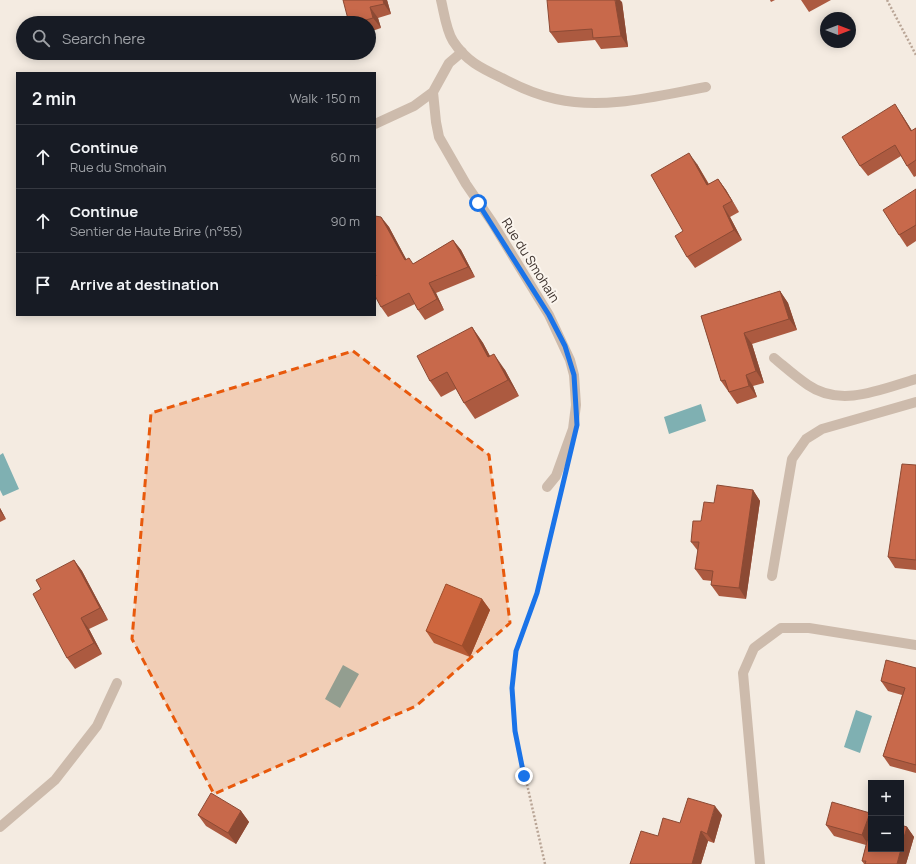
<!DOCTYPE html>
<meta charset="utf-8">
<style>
body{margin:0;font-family:Manrope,sans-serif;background:#20242c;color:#f1f3f6}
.controls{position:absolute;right:12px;bottom:12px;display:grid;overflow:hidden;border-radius:0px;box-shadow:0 2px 10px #0003}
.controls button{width:36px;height:36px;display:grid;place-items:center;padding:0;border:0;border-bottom:1px solid #363941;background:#171b24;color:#f1f3f6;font:20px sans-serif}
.compass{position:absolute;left:820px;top:12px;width:36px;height:36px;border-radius:50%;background:#171b24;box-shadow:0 2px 10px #0003;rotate:90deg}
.stop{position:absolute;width:12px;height:12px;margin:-9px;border:3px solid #1a73e8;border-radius:50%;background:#fff}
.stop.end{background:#1a73e8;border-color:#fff;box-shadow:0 1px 4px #0008}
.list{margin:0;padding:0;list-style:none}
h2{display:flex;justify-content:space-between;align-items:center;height:52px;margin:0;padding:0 16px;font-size:17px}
h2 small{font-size:13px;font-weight:400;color:#9ea1a6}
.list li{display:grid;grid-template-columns:26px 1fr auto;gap:12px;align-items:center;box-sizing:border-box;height:64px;padding:0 16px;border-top:1px solid #363941}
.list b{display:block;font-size:15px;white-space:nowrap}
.list p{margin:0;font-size:13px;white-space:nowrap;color:#9ea1a6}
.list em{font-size:13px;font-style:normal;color:#9ea1a6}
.icon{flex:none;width:22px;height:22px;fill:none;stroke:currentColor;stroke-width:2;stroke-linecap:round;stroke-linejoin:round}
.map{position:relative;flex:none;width:916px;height:864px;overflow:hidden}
.search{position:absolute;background:#171b24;box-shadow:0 2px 10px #0003;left:16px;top:16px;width:360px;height:44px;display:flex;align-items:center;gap:10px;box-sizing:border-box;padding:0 14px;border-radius:22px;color:#9ea1a6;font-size:15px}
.panel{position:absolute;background:#171b24;box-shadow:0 2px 10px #0003;left:16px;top:72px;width:360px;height:244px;border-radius:0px}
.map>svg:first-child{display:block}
.water{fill:#7fb0b2}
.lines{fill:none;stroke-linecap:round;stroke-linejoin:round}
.path{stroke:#b9a596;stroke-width:2.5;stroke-dasharray:2 2;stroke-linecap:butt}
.service{stroke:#cdbbac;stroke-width:10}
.minor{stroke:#cdbbac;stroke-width:10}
.wall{fill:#ac5a40}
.shaded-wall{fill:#8c4a34}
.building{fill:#c8694b;stroke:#8c4a34}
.route{stroke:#1a73e8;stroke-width:5}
.marked{fill:#e8590c;fill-opacity:0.2;stroke:#e8590c;stroke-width:3;stroke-dasharray:8 5;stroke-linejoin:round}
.labels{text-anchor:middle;stroke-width:4;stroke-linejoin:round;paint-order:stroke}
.street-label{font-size:13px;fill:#3b302b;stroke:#fbf5ee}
</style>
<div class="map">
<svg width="916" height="864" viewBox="0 0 916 864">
<rect width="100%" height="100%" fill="#f4ebe1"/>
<path class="water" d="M 701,404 L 706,421 L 669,434 L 664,417 Z
M 3,453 L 19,489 L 3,496 L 0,490 L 0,455 Z
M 343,665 L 359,674 L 340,708 L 325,699 Z
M 856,710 L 872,716 L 860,753 L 844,747 Z"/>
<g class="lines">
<path class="path" d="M 887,0 L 916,55
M 545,864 L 515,731 L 512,688 L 516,651 L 537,593 L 559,503"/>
<path class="service" d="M 433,92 L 436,122 L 439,137 L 466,184 L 492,222 L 549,315 L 570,360 L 574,375 L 576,405 L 573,429 L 556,476 L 547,487
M 433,92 L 449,63 L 462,52
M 375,124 L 414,106 L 433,92
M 774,358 C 785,367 796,377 808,385 C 841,408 882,389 916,379
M 772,576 L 792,459 L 806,439 L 822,429 L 916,402
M 760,864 L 743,673 L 754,648 L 781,628 L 809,628 L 916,645"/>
<path class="minor" d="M 441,0 C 444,12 446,30 453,41 C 466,61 481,68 502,78 C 519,87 537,95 556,99 C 605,110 657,96 706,87
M 0,827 L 55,780 L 97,726 L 117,683"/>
</g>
<path class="wall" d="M 344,0 L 387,0 L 391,14 L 378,18 L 381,28 L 369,32 L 369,23 L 349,23 Z
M 770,0 L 775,0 L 771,2 Z
M 801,0 L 831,0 L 809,12 Z
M 622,2 L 628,47 L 601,49 L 595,40 L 558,43 L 550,32 Z
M 902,115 L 912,131 L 916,128 L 916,176 L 914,177 L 907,166 L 901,156 L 868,176 L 860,166 Z
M 697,164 L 709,184 L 718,179 L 726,190 L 739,212 L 730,217 L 742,240 L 695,268 L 687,257 L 683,231 Z
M 916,189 L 916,241 L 907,247 L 899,235 Z
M 381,217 L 389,227 L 406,259 L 413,264 L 453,240 L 461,250 L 475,277 L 436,293 L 444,310 L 425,320 L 418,310 L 415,304 L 388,317 L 381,307 L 376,276 Z
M 780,291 L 788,303 L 797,330 L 752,344 L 764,383 L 753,386 L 757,397 L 737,404 L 721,381 L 701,316 Z
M 472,327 L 483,343 L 490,356 L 505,370 L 519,396 L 475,419 L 464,403 L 456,389 L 441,397 L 430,381 Z
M 916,465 L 916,570 L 895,568 L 888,557 Z
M 753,490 L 760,501 L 746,599 L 719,596 L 711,585 L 712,581 L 703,580 L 695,569 L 698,551 L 691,542 L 701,521 L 714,503 Z
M 0,508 L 6,519 L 0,522 Z
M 74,560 L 82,571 L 108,620 L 89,629 L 102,654 L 75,669 L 67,658 L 41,589 Z
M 482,599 L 490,610 L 470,657 L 434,643 L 426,631 Z
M 916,668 L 916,773 L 890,766 L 883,756 L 902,695 L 888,691 L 881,681 Z
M 241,811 L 249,822 L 236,844 L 206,826 L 198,815 Z
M 870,813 L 871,849 L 907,827 L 914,837 L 906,864 L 864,864 L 862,861 L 866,845 L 834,836 L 826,825 Z
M 722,815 L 714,843 L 708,841 L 701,864 L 630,864 L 658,836 L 680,823 Z"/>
<path class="shaded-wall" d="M 383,0 L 387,0 L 391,14 L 384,4 Z
M 615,0 L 620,0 L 622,2 L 628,47 L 621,36 Z
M 370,7 L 378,18 L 381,28 L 373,18 Z
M 895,104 L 916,137 L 911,131 Z
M 689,153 L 697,164 L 715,196 L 707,185 Z
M 718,179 L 726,190 L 739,212 Z
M 723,206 L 730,217 L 742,240 L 734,230 Z
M 381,217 L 389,227 L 412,270 L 405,260 Z
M 453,240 L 461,250 L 475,277 L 468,267 Z
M 429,283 L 436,293 L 444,310 L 437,299 Z
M 780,291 L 788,303 L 797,330 L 789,319 Z
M 472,327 L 483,343 L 499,373 L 488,357 Z
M 744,333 L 752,344 L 764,383 L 756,371 Z
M 494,354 L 505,370 L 519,396 L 508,380 Z
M 746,375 L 753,386 L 757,397 L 749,386 Z
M 753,490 L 760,501 L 746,599 L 739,588 Z
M 0,508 L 6,519 L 0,511 Z
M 74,560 L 82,571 L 108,620 L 100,608 Z
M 482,599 L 490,610 L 470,657 L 462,646 Z
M 81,618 L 89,629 L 102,654 L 94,643 Z
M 715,806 L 722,815 L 714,843 L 707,834 Z
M 241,811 L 249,822 L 236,844 L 228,833 Z
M 870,813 L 871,814 L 871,842 L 869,846 L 862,835 Z
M 907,827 L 914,837 L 906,864 L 897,864 Z
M 701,831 L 708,841 L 701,864 L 692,864 Z"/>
<path class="building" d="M 343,0 L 383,0 L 384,4 L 370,7 L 373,18 L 355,23 L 349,23 Z
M 547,0 L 615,0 L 621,36 L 593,38 L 592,29 L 550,32 Z
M 895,104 L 911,131 L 916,128 L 916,160 L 907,166 L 895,145 L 860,166 L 842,137 Z
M 689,153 L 707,185 L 718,179 L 732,201 L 723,206 L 734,230 L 687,257 L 675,236 L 683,231 L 651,175 Z
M 916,189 L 916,225 L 899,235 L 883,210 Z
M 375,216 L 381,217 L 405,260 L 409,258 L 413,264 L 453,240 L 468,267 L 429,283 L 437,299 L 418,310 L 409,293 L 381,307 L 375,296 L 375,277 L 376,276 L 375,274 Z
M 780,291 L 789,319 L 744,333 L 756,371 L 746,375 L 749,386 L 729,392 L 725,380 L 721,381 L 701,316 Z
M 472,327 L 488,357 L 494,354 L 508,380 L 464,403 L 447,372 L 430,381 L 417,356 Z
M 902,464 L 916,465 L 916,560 L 888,557 Z
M 717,485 L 753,490 L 739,588 L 711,585 L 713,571 L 695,569 L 699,542 L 691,542 L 693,521 L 701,521 L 704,502 L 714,503 Z
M 74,560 L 100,608 L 81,618 L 94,643 L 67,658 L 33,594 L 41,589 L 36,580 Z
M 446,584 L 482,599 L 462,646 L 426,631 Z
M 886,660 L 916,668 L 916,765 L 883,756 L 905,688 L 881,681 Z
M 211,793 L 241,811 L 228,833 L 198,815 Z
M 688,798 L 715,806 L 707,834 L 701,831 L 692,864 L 630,864 L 641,831 L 658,836 L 663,818 L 680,823 Z
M 832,802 L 870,813 L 862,835 L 826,825 Z
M 901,825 L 907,827 L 901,848 Z
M 871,826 L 871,849 L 901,849 L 897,864 L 865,864 L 866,861 L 862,861 Z"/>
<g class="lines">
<path class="route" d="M 478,203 L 549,315 L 565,346 L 574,375 L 577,425 L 537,593 L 516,651 L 512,688 L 515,731 L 524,776"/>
</g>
<path class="marked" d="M 353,351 L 489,455 L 510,623 L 416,706 L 214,794 L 132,639 L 151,413 Z"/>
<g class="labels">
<g class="street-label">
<text transform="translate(531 260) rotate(58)" y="5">Rue du Smohain</text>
</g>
</g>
</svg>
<div class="controls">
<button>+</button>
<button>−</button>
</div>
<svg class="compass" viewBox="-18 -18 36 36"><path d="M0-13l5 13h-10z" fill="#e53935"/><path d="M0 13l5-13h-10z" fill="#9ea1a6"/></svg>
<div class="stop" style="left:478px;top:203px"></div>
<div class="stop end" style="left:524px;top:776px"></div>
<div class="search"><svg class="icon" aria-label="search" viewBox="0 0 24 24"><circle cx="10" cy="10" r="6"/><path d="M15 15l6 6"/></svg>Search here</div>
<section class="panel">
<h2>2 min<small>Walk · 150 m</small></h2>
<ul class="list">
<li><svg class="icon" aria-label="ahead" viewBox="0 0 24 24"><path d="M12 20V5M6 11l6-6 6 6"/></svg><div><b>Continue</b><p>Rue du Smohain</p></div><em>60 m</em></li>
<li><svg class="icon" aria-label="ahead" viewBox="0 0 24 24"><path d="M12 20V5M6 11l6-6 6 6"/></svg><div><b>Continue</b><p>Sentier de Haute Brire (n°55)</p></div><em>90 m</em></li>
<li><svg class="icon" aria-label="arrive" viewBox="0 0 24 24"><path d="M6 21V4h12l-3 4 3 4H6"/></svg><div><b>Arrive at destination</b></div></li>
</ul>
</section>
</div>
